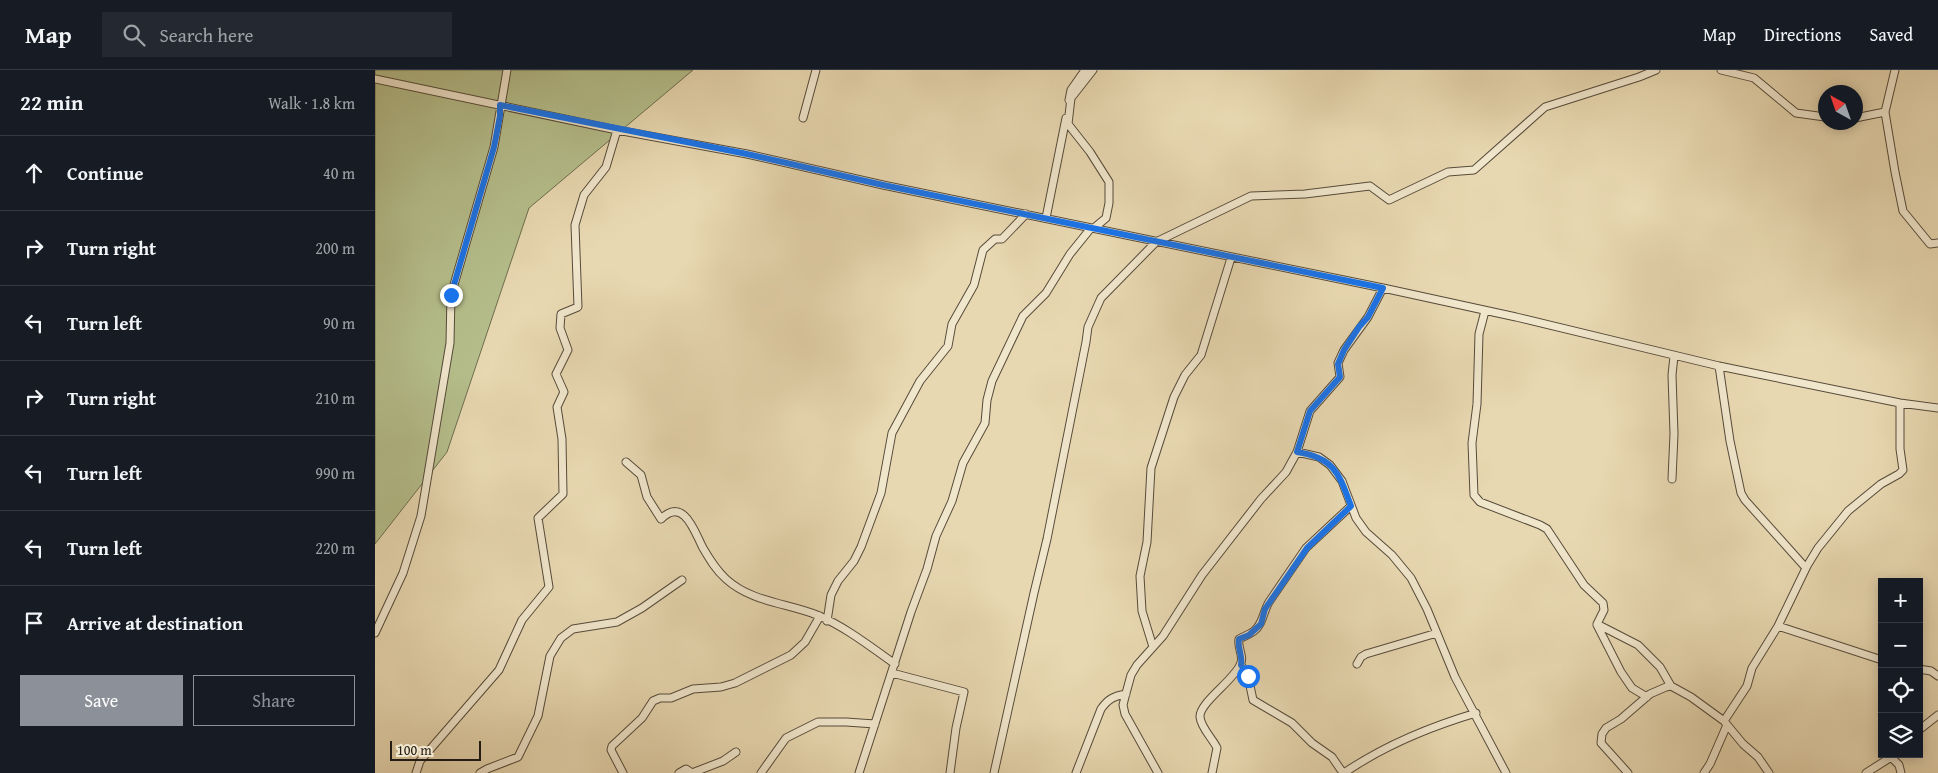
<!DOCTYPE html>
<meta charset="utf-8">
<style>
body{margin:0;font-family:"Gentium Book Plus",serif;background:#242831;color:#f1f3f6}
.controls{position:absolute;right:15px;bottom:15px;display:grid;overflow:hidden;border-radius:0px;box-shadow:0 2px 12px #0003}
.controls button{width:45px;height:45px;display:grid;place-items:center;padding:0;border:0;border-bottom:1px solid #363941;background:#171b24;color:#f1f3f6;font:25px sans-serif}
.compass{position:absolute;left:1443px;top:15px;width:45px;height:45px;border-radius:50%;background:#171b24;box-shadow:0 2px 12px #0003;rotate:320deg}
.scale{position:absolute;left:15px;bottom:12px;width:91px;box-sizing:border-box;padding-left:5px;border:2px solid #251c13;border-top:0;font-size:14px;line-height:18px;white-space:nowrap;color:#251c13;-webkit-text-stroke:4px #f0e6cc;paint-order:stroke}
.stop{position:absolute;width:15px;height:15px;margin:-11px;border:4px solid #1a73e8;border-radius:50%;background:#fff}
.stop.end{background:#1a73e8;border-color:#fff;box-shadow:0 1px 5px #0008}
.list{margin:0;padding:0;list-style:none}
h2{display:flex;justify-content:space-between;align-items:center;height:65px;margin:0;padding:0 20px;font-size:21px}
h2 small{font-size:16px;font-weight:400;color:#9ea1a6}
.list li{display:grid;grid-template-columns:32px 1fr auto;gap:15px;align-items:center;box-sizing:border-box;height:75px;padding:0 20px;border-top:1px solid #363941}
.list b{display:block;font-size:19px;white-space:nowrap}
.list em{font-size:16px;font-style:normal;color:#9ea1a6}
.actions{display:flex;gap:10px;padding:15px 20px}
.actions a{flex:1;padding:11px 0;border:1px solid #8c9099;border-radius:0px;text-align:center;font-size:18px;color:#8c9099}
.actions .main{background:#8c9099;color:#fff}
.icon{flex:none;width:28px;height:28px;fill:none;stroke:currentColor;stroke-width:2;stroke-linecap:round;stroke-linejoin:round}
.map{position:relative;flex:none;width:1563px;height:703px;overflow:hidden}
header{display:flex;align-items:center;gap:30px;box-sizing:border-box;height:70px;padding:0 25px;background:#171b24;border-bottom:1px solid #363941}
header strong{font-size:24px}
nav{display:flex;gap:28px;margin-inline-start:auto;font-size:18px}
.search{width:350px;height:45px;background:#242831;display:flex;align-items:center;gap:12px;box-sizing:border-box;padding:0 18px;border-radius:0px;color:#9ea1a6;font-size:19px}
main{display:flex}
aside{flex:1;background:#171b24}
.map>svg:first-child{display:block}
.green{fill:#b5bf8c;stroke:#6d6e50}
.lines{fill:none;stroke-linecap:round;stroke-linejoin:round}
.minor-casing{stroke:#564b3a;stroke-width:9}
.minor{stroke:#f0e6cc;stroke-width:7}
.route{stroke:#1a73e8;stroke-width:6}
</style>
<header>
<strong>Map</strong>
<div class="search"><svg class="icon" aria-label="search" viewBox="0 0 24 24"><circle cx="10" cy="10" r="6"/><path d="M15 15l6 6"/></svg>Search here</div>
<nav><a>Map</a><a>Directions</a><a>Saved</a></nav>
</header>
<main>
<aside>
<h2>22 min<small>Walk · 1.8 km</small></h2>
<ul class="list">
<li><svg class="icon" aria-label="ahead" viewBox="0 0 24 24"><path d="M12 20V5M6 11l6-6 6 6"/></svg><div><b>Continue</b></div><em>40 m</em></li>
<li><svg class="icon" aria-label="right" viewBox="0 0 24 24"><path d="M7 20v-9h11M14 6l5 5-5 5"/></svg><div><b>Turn right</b></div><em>200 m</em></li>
<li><svg class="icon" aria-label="left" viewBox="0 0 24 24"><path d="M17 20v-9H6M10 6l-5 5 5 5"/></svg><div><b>Turn left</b></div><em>90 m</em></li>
<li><svg class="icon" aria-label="right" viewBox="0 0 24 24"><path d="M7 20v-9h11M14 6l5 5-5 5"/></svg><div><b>Turn right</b></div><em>210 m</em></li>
<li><svg class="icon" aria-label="left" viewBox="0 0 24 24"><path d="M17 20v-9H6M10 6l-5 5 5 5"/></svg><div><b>Turn left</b></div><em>990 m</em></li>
<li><svg class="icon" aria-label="left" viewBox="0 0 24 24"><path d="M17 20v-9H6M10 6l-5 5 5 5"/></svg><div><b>Turn left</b></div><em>220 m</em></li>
<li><svg class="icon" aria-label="arrive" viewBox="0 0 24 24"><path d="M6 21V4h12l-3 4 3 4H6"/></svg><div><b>Arrive at destination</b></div></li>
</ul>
<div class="actions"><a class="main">Save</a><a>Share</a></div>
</aside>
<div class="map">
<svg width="1563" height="703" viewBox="0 0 1563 703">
<rect width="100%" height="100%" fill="#e8d8b1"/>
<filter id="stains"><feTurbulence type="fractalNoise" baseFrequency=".004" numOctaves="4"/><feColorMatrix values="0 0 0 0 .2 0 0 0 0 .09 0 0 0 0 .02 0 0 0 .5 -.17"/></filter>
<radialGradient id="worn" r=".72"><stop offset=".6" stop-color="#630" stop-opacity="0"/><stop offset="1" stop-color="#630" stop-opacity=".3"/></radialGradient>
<path class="green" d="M 0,0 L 318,0 L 154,138 L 72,382 L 0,474 Z"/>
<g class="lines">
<g class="minor-casing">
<path id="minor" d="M 718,0 L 696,28 L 693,54 L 715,82 L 734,112 L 734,133 L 731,148 L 719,158
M 1346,0 L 1379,8 L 1421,43 L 1450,47
M 1520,0 L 1510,42 L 1520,102 L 1528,141 L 1555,174 L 1563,173
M 0,9 L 242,60 L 372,84 L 508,115 L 1008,218 L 1141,247 L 1344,296 L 1525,333 L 1563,338
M 694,30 L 696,20 L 710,0
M 428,48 L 441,0
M 1480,48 L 1510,42
M 671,148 L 691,48
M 1110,241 L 1104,264 L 1102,334 L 1097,373 L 1099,425 L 1105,432 L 1165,455 L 1172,459 L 1209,515 L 1228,533 L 1229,540 L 1222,554
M 1344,296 L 1355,371 L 1366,423 L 1370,430 L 1431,498
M 922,382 L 944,387 L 955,395 L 967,411 L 981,448 L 991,462 L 1017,485 L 1036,508 L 1052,539 L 1080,607 L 1131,703
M 251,392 L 266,405 L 272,427 L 286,449 C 309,426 320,463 328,478 C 335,490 341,500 351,509 C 376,532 412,533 442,545 C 469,556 496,577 520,594
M 1297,409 L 1299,364 L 1297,305 L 1299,286
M 452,551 L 456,525 L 463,511 L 479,491 L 486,477 L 506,423 L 517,363 L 545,311 L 573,276 L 577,254 L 599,215 L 608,180 L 620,169 L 627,169 L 651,144
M 1222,554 L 1263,575 L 1285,597 L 1296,616
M 1222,555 L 1246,602 L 1257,618 L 1272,627
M 1403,556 L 1507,590
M 0,563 L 28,503 L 46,446 L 75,273 L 76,225 L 119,77 L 132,0
M 778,577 L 767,541 L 765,506 L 772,472 L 776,398 L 799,327 L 810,305 L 826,285 L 856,188
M 982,594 L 986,587 L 991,584 L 1062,563
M 866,595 L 873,606 L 878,630 L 917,653 L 937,673 L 957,687 L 968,703
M 1544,599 L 1556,601 L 1563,606
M 517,603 L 589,622 L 581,658 L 575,703
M 1349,651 L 1372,616 L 1377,598 L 1403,556 L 1432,496 L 1443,478 L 1473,441 L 1506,414 L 1524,404 L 1528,400 L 1525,379 L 1525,333
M 1544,660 L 1563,645
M 1516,687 L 1524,695 L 1526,703
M 41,703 L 45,691 L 124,600 L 147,550 L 174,517 L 163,448 L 188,424 L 187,369 L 182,337 L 189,322 L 181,304 L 193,280 L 185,258 L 186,244 L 203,237 L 200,155 L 209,125 L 231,97 L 242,60
M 105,703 L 112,699 L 143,687 L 163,646 L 175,586 L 186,568 L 198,559 L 242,552 L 267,538 L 307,510
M 248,703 L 236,680 L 237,676 L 267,648 L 278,631 L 285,628 L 296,628 L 318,619 L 346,617 L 360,613 L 416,585 L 430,572 L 445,546
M 304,703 L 311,699 L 317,703
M 317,703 L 348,691 L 361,682
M 386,703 L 411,668 L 443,652 L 471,652 L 500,654
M 484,703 L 536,542 L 552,499 L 561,466 L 577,431 L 588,393 L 610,353 L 612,330 L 617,311 L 648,246 L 671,223 L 695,184 L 716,158
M 619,703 L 659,523 L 672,469 L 711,272 L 713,257 L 726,228 L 781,172 L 876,126 L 930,124 L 995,116 L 1014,130 L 1073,102 L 1099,100 L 1170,37 L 1264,7 L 1281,0
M 701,703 L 726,639 C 733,629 739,626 751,624
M 783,703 L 750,644 L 748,635 L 750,627 L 756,605 L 762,595 L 788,566 L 827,505 L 886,429 L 911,402 L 922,382 L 935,341 L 965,307 L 963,293 L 969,280 L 993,247 L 1008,218
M 837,703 L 842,678 C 838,669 826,658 825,647 C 824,633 858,611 865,595 C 870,587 862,578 864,569 C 869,566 874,565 879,561 C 888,554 888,542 894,532 L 931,478 L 976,436
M 969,703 C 1010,675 1054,657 1101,643
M 1253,703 L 1226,673 L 1227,664 L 1231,658 L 1246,649 L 1275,624 L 1291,617 L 1296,616 L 1316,627 L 1349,651 L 1368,674 L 1383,687 L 1394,703
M 1329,703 L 1335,694 L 1352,655
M 1491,703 L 1521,684"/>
</g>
<use href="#minor" class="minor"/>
</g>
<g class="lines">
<path class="route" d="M 76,225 L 119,77 L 125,46 L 125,35 L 372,84 L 508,115 L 1008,218 L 993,247 L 984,257 L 969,280 L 963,294 L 965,307 L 935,341 L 922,382 C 960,388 964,404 976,436 L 932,478 L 890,539 L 886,554 L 874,565 L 864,569 C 862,578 868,586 866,595 L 873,606"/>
</g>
<rect width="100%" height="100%" filter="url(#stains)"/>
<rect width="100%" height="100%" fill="url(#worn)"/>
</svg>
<div class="controls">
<button>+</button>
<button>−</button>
<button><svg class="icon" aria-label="locate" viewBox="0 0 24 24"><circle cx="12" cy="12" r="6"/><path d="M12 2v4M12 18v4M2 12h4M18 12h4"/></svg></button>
<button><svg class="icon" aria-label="layers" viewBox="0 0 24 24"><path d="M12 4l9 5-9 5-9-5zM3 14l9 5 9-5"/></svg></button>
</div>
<svg class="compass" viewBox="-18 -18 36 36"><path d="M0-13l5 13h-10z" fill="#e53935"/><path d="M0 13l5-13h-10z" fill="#9ea1a6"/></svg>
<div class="scale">100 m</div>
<div class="stop" style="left:873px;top:606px"></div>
<div class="stop end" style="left:76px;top:225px"></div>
</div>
</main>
